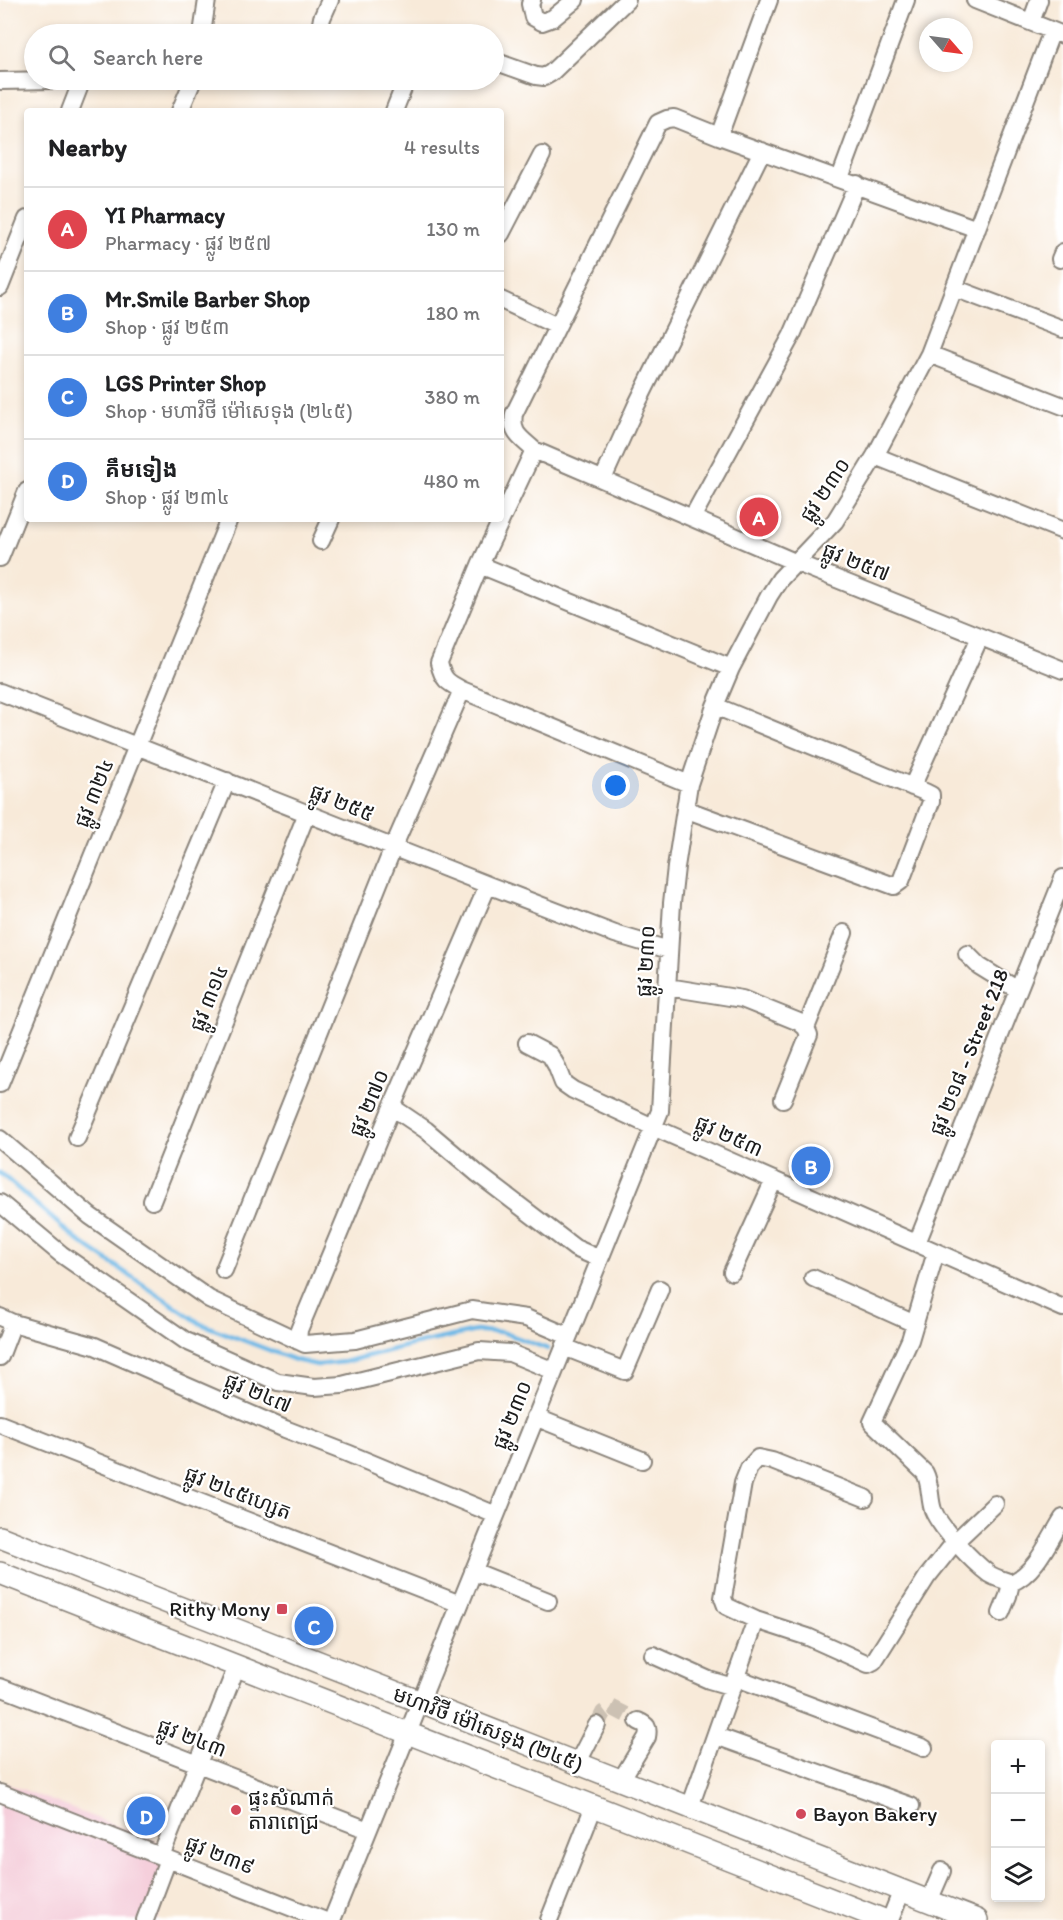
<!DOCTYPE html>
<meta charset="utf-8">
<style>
body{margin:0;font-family:Itim,"Noto Sans Khmer",sans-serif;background:#f2f2f2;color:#202124}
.controls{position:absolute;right:18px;bottom:18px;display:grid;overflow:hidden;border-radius:6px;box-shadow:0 3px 9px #0003}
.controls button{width:54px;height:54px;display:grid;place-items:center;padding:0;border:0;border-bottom:2px solid #e0e0e0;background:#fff;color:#202124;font:30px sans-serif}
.compass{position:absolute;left:919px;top:18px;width:54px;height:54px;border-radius:50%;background:#fff;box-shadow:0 3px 9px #0003;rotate:118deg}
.you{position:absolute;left:616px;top:786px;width:21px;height:21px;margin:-15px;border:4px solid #fff;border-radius:50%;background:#1a73e8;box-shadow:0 0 0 9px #1a73e833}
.badge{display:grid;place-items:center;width:39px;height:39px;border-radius:50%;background:#0b8043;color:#fff;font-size:20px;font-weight:700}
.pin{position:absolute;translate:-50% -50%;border:3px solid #fff;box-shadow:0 2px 6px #0006}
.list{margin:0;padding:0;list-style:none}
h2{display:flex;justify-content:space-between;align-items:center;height:78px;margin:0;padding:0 24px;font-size:26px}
h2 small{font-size:20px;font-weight:400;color:#757577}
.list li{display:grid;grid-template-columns:39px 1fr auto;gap:18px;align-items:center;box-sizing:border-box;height:84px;padding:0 24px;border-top:2px solid #e0e0e0}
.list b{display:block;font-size:22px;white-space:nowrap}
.list p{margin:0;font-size:20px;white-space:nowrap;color:#757577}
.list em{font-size:20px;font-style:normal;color:#757577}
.icon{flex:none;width:33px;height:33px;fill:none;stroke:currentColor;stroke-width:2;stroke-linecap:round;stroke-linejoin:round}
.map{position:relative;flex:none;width:1063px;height:1920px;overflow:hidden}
.search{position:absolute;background:#fff;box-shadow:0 3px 9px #0003;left:24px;top:24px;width:480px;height:66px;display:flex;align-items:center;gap:15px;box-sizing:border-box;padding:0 21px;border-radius:33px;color:#757577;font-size:22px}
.panel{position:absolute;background:#fff;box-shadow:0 3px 9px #0003;left:24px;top:108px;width:480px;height:414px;border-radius:6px}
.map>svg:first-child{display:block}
.built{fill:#f5cfdb}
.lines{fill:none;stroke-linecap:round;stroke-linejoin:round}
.stream{stroke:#6eb9e7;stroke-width:4.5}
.minor-tunnel{stroke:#ccc1b3;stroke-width:16;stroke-dasharray:16 8;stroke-linecap:butt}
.minor-casing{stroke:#8a837a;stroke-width:20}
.major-casing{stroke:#8a837a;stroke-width:24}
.minor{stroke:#fff;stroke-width:16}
.major{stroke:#fff;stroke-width:21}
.poi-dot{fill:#d1495b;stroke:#fff;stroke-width:2}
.labels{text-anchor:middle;stroke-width:4.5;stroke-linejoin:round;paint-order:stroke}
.street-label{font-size:21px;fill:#1c1c1c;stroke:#fff}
.poi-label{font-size:21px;fill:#1c1c1c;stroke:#fff;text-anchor:start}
</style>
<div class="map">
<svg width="1063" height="1920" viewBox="0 0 1063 1920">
<rect width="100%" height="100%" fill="#fff"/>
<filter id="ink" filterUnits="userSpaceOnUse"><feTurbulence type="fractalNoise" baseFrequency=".0167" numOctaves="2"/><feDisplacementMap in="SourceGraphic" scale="12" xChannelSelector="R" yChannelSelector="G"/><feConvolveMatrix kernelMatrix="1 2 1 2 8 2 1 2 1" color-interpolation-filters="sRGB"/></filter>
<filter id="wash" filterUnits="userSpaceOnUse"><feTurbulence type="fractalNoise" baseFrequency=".008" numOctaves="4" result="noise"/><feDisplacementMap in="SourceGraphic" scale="24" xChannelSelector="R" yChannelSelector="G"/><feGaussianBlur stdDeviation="1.35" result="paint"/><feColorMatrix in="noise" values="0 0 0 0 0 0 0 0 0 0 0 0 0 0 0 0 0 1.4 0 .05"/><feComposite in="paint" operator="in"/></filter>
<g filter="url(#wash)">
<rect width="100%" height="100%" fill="#f8ead9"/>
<path class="built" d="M 6,1783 L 183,1852 L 157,1920 L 0,1920 L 0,1798 Z"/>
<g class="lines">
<path class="stream" d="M 0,1173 L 76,1239 L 201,1324 L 295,1360 L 317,1365 L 344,1362 L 406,1346 L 476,1331 L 502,1332 L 548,1349"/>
</g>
</g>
<g filter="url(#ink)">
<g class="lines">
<path class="minor-tunnel" d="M 597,1725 L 603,1713 L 611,1707 L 638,1721"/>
<g class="minor-casing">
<path id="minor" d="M 532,0 L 530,4 L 533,17 L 542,22 L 553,18 L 575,0
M 975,0 L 1063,35
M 1031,22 L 1039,0
M 202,34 L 207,0
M 319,34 L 322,18 L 330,0
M 494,61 L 536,76 L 544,77 L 551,73 L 627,0
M 387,80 L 406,81 L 409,80
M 0,81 L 54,80
M 70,111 L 82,80
M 180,111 L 193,80
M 394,111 L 406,81
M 719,136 L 769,0
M 840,178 L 906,0
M 977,229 L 719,136 L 674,118 L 667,119 L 658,123 L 514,414 C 511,434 520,437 534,450 L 797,563 L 1063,670
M 501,234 L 542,155
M 1060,259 L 1063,252
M 0,287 L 27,219
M 954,288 L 1063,329
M 501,300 L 557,326
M 929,354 L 1063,406
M 534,450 L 480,565 L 439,663 C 443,680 447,682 462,690 L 689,784
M 875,456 L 1063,531
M 603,479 L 636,406 L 762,151
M 692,518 L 792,335 L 857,184
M 321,541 L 331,519
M 0,558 L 27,491
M 480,565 L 731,668
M 0,692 L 488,885 L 615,934 L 669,950
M 912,787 L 980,637
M 685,809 L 894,886 L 901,881 L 931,802 L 931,795 L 925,792 L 715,706
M 967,954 L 979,966 L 1018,990
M 668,987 L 742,999 L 799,1022 L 806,1028 L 809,1035 L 783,1099
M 806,1028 L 844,933
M 527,1043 L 550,1055 L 556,1065 L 563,1083 L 573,1090 L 653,1127 L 1063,1308
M 0,1084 L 229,519
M 392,1107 L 426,1130 L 478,1174 L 575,1248 L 600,1259
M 77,1138 L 227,781
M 0,1139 L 90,1216 L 209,1299 L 305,1344 L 355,1340 L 472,1310 L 526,1318 L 568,1336
M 152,1201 L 307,813
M 0,1203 L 61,1254 L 186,1341 L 278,1382 L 314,1387 L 342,1385 L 479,1351 L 510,1353 L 554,1371
M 917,1243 L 1063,878
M 936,1252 L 910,1340 L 872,1422 L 925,1473 C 931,1485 929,1498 933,1510 C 940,1528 973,1562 989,1574 C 995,1578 1004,1580 1011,1583 C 1036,1573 1049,1540 1063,1518
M 224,1270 L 393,848 L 462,690
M 732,1272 L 774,1180
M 813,1278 L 915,1324
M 0,1317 L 13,1323 L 95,1346 L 285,1429 L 347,1453 L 496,1515
M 298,1341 L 299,1330 L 392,1107 L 488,885
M 564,1347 L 625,1371 L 660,1289
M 0,1357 L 13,1323
M 535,1417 L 642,1460
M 0,1424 L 460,1604
M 865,1498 L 772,1461 L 758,1458 L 749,1468 L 743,1483 L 723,1598 L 726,1606 L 756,1620 L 808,1637 L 868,1664 L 874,1661 L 927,1577 L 955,1542 L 995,1504
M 473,1571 L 548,1601
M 1001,1613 L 1008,1596 L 1011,1583
M 653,1655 L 709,1680 L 733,1687
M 737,1678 L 924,1748
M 0,1687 L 368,1830
M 716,1736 L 911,1806
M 577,1764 L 597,1725
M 621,1780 L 647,1737 C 649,1727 647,1725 638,1721
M 0,1793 L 323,1920
M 690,1807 L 756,1620
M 161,1856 L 237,1666
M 929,1901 L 942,1871
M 145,1920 L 168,1859
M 332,1920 L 660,1111 L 672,903 L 676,867 L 689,784 L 715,706 L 731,668 L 769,596 L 780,579 L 835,521 L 875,456 L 929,354 L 1052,31
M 549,1920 L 594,1806
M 890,1920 L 902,1890"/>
</g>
<g class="major-casing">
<path id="major" d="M 0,1537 L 977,1920
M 0,1573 L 884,1920"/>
</g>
<use href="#minor" class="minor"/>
<use href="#major" class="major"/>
</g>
</g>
<g class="poi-dot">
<rect x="276" y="1603" width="12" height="12" rx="3"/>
<circle cx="236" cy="1810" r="6"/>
<circle cx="801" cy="1814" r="6"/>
</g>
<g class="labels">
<g class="street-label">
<text transform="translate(825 490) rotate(-56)" y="7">ផ្លូវ ២៣០</text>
<text transform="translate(856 562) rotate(22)" y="7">ផ្លូវ ២៥៧</text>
<text transform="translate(94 793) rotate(-68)" y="7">ផ្លូវ ៣២៤</text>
<text transform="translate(342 803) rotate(22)" y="7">ផ្លូវ ២៥៥</text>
<text transform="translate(646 961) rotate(-87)" y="7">ផ្លូវ ២៣០</text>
<text transform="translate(209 998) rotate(-68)" y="7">ផ្លូវ ៣១៤</text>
<text transform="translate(969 1052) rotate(-68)" y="7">ផ្លូវ ២១៨ - Street 218</text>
<text transform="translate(369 1103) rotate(-67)" y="7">ផ្លូវ ២៧០</text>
<text transform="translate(729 1136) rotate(24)" y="7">ផ្លូវ ២៥៣</text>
<text transform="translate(258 1393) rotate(23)" y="7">ផ្លូវ ២៤៧</text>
<text transform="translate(512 1415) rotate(-68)" y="7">ផ្លូវ ២៣០</text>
<text transform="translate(238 1493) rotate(21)" y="7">ផ្លូវ ២៤៥ហ្សេត</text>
<text transform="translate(488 1729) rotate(21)" y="7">មហាវិថី ម៉ៅសេទុង (២៤៥)</text>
<text transform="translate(192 1738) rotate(21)" y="7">ផ្លូវ ២៤៣</text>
<text transform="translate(220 1855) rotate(21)" y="7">ផ្លូវ ២៣៩</text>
</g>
<g class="poi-label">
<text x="270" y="1616" text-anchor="end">Rithy Mony</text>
<text x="248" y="1805">ផ្ទះសំណាក់<tspan x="248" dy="24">តារាពេជ្រ</tspan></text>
<text x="813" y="1821">Bayon Bakery</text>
</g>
</g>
</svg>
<div class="controls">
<button>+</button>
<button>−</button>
<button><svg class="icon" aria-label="layers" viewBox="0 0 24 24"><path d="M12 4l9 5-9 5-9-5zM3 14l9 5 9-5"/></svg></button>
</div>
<svg class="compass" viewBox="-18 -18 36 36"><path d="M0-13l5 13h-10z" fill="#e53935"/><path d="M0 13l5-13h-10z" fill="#757577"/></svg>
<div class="you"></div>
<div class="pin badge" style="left:759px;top:517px;background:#e0444e">A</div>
<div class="pin badge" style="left:811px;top:1166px;background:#3f7fe0">B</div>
<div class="pin badge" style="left:314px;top:1626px;background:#3f7fe0">C</div>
<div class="pin badge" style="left:146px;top:1816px;background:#3f7fe0">D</div>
<div class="search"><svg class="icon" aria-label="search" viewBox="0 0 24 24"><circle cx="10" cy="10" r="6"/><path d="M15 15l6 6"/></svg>Search here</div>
<section class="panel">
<h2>Nearby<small>4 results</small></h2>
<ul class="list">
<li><span class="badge" style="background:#e0444e">A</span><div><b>YI Pharmacy</b><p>Pharmacy · ផ្លូវ ២៥៧</p></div><em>130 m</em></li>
<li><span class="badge" style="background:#3f7fe0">B</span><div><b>Mr.Smile Barber Shop</b><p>Shop · ផ្លូវ ២៥៣</p></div><em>180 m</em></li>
<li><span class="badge" style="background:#3f7fe0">C</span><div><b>LGS Printer Shop</b><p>Shop · មហាវិថី ម៉ៅសេទុង (២៤៥)</p></div><em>380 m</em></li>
<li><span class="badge" style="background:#3f7fe0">D</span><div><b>គឹមទៀង</b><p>Shop · ផ្លូវ ២៣៤</p></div><em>480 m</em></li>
</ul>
</section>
</div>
